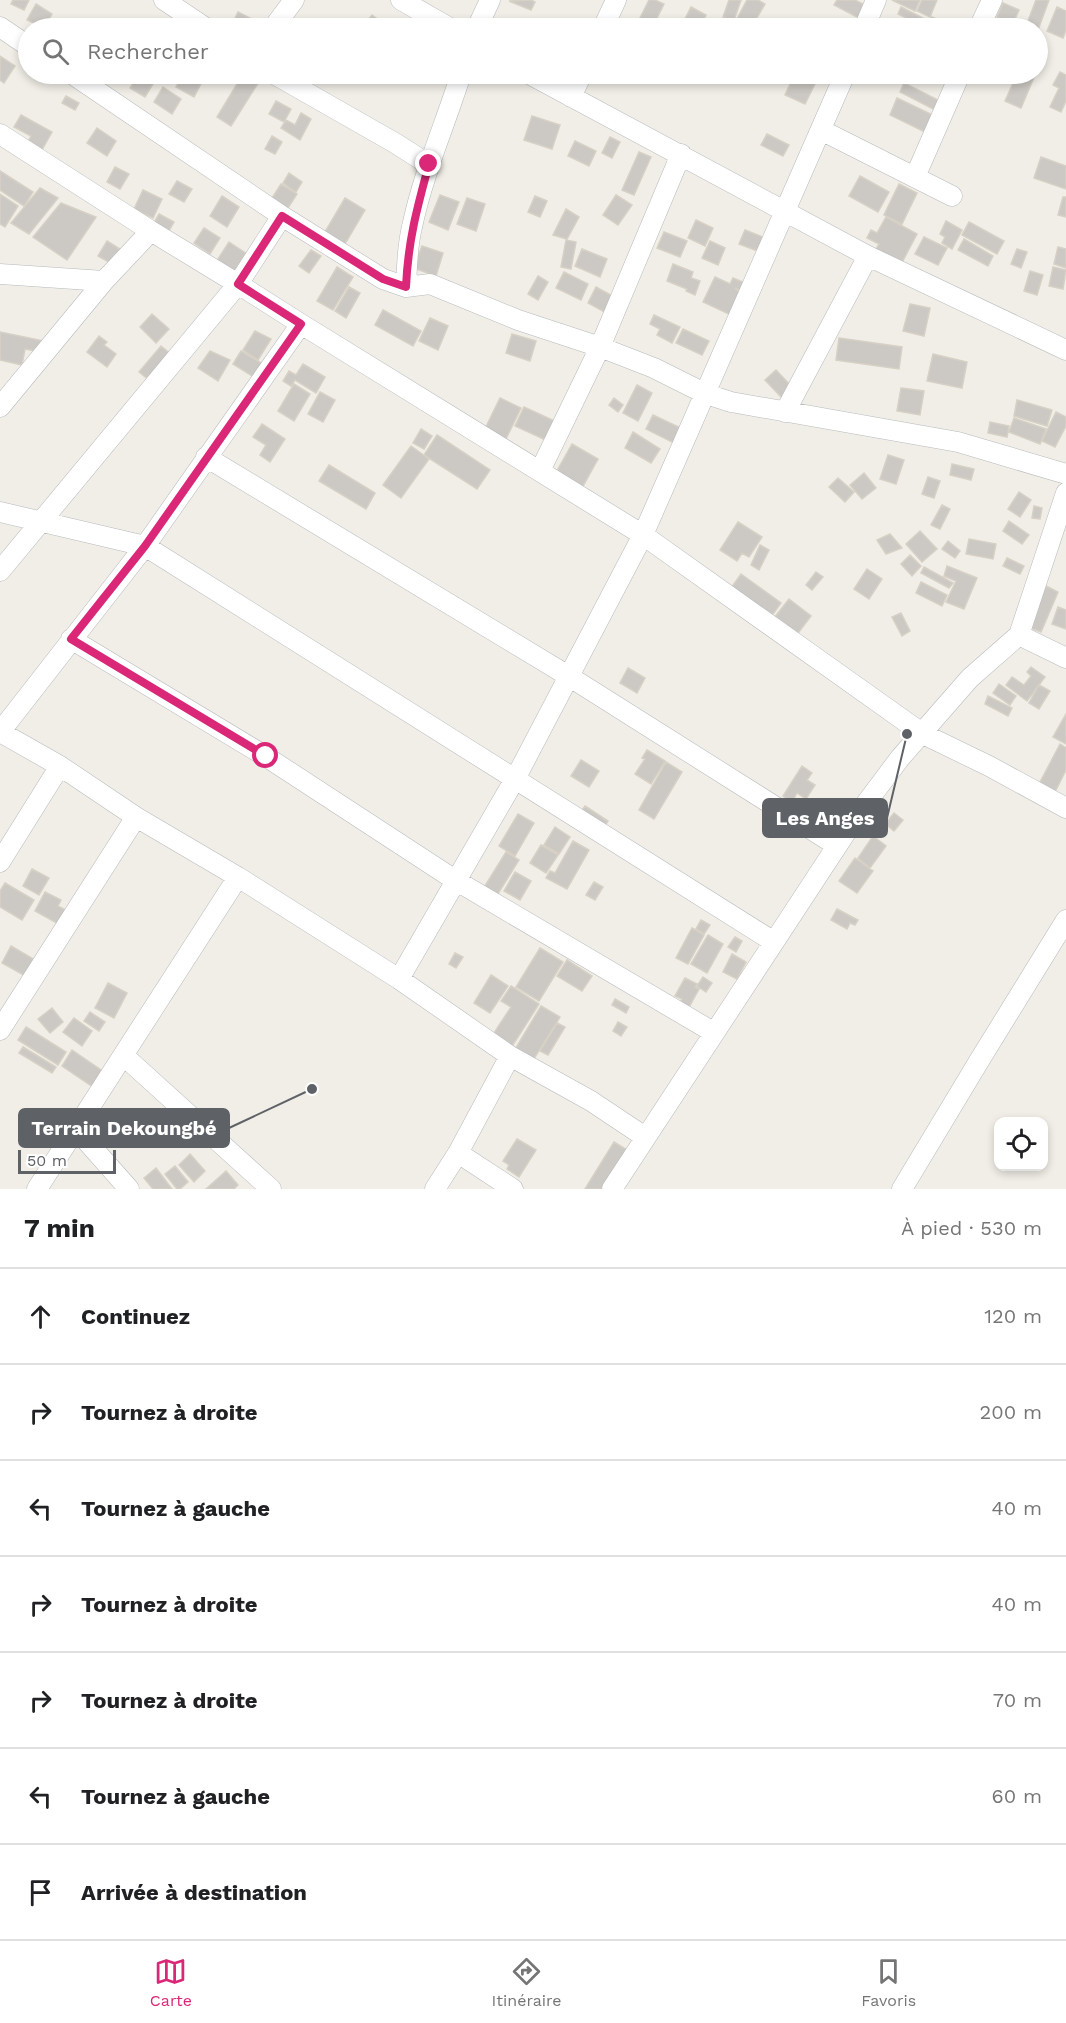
<!DOCTYPE html>
<html lang="fr">
<meta charset="utf-8">
<style>
body{margin:0;font-family:"Work Sans",sans-serif;background:#f2f2f2;color:#202124}
.controls{position:absolute;right:18px;bottom:18px;display:grid;overflow:hidden;border-radius:12px;box-shadow:0 3px 9px #0003}
.controls button{width:54px;height:54px;display:grid;place-items:center;padding:0;border:0;border-bottom:2px solid #e0e0e0;background:#fff;color:#202124;font:30px sans-serif}
.scale{position:absolute;left:18px;bottom:15px;width:98px;box-sizing:border-box;padding-left:6px;border:3px solid #5e6267;border-top:0;font-size:16px;line-height:21px;white-space:nowrap;color:#5e6267;-webkit-text-stroke:4px #fff;paint-order:stroke}
.stop{position:absolute;width:18px;height:18px;margin:-14px;border:4px solid #db2777;border-radius:50%;background:#fff}
.stop.end{background:#db2777;border-color:#fff;box-shadow:0 2px 6px #0008}
.list{margin:0;padding:0;list-style:none}
h2{display:flex;justify-content:space-between;align-items:center;height:78px;margin:0;padding:0 24px;font-size:26px}
h2 small{font-size:20px;font-weight:400;color:#757577}
.list li{display:grid;grid-template-columns:39px 1fr auto;gap:18px;align-items:center;box-sizing:border-box;height:96px;padding:0 24px;border-top:2px solid #e0e0e0}
.list b{display:block;font-size:22px;white-space:nowrap}
.list em{font-size:20px;font-style:normal;color:#757577}
.icon{flex:none;width:33px;height:33px;fill:none;stroke:currentColor;stroke-width:2;stroke-linecap:round;stroke-linejoin:round}
.map{position:relative;flex:none;width:1066px;height:1189px;overflow:hidden}
.search{position:absolute;background:#fff;box-shadow:0 3px 9px #0003;left:18px;right:18px;top:18px;height:66px;display:flex;align-items:center;gap:15px;box-sizing:border-box;padding:0 21px;border-radius:33px;color:#757577;font-size:22px}
.sheet{height:750px;background:#fff}
nav{display:flex;justify-content:space-around;align-items:center;box-sizing:border-box;height:84px;border-top:2px solid #e0e0e0;background:#fff;font-size:16px;color:#757577}
nav a{display:grid;justify-items:center;gap:3px}
nav .on{color:#db2777}
.map>svg:first-child{display:block}
.building{fill:#ccc9c4;stroke:#d6d0c5;stroke-width:1.5}
.lines{fill:none;stroke-linecap:round;stroke-linejoin:round}
.minor-casing{stroke:#b7b9bd;stroke-width:21}
.minor{stroke:#fff;stroke-width:20}
.route{stroke:#db2777;stroke-width:8}
.leader{fill:none;stroke:#5e6267;stroke-width:2}
.callout-dot{fill:#5e6267;stroke:#fff;stroke-width:2}
.callout{fill:#5e6267;stroke:#5e6267;stroke-width:2}
.callout-label{font-size:20px;text-anchor:middle;font-weight:bold;fill:#fff}
</style>
<div class="map">
<svg width="1066" height="1189" viewBox="0 0 1066 1189">
<rect width="100%" height="100%" fill="#f1eee7"/>
<path class="building" d="M 13,0 L 29,0 L 24,10 L 11,4 Z
M 531,0 L 535,2 L 531,10 L 509,1 Z
M 649,0 L 655,0 L 664,4 L 652,28 L 635,28 Z
M 729,0 L 741,0 L 734,20 L 723,17 Z
M 747,0 L 758,0 L 765,4 L 751,28 L 738,28 L 733,26 Z
M 837,0 L 855,0 L 865,5 L 859,18 L 834,5 Z
M 892,0 L 920,0 L 915,11 Z
M 922,0 L 937,0 L 930,17 L 917,11 Z
M 1036,0 L 1049,0 L 1038,30 L 1038,28 L 1026,26 Z
M 1003,3 L 1019,10 L 1013,24 L 997,17 Z
M 36,4 L 52,14 L 44,28 L 27,20 Z
M 691,7 L 706,15 L 700,28 L 681,27 Z
M 901,7 L 927,20 L 924,27 L 898,14 Z
M 1057,7 L 1066,11 L 1066,30 L 1063,38 L 1047,31 Z
M 238,12 L 250,18 L 244,28 L 236,28 L 231,26 Z
M 372,15 L 383,23 L 380,28 L 362,28 Z
M 932,17 L 955,28 L 926,28 Z
M 0,56 L 15,66 L 4,83 L 0,80 Z
M 1060,72 L 1066,75 L 1066,101 L 1061,112 L 1050,107 L 1059,88 L 1053,85 Z
M 139,74 L 148,74 L 156,79 L 145,97 L 130,88 Z
M 184,74 L 213,74 L 208,83 L 203,80 L 194,97 L 176,87 Z
M 243,74 L 250,74 L 260,80 L 231,126 L 217,117 Z
M 617,74 L 639,74 L 634,83 Z
M 795,74 L 816,82 L 805,104 L 785,95 Z
M 1017,74 L 1035,75 L 1021,108 L 1005,101 Z
M 904,83 L 944,103 L 939,112 L 900,92 Z
M 163,87 L 181,99 L 172,114 L 154,102 Z
M 66,96 L 79,103 L 75,110 L 62,103 Z
M 897,98 L 937,117 L 929,134 L 890,115 Z
M 276,101 L 291,109 L 284,122 L 269,114 Z
M 301,113 L 311,119 L 300,140 L 281,128 L 286,120 L 295,125 Z
M 21,115 L 52,132 L 39,155 L 25,147 L 31,136 L 14,127 Z
M 532,116 L 560,125 L 552,149 L 524,140 Z
M 97,128 L 116,141 L 107,156 L 87,143 Z
M 767,134 L 789,145 L 783,156 L 761,145 Z
M 272,136 L 282,142 L 275,154 L 265,149 Z
M 610,137 L 620,142 L 612,158 L 602,153 Z
M 575,141 L 596,151 L 589,166 L 568,156 Z
M 639,152 L 651,157 L 634,195 L 622,190 Z
M 1041,157 L 1066,166 L 1066,189 L 1034,178 Z
M 115,167 L 129,174 L 120,189 L 107,182 Z
M 0,171 L 33,192 L 24,206 L 0,190 Z
M 289,173 L 302,182 L 296,192 L 283,183 Z
M 860,176 L 889,192 L 878,212 L 849,196 Z
M 177,181 L 192,189 L 184,202 L 169,194 Z
M 281,184 L 297,194 L 288,208 L 272,198 Z
M 899,184 L 917,193 L 902,224 L 884,215 Z
M 40,188 L 58,198 L 29,234 L 11,223 Z
M 143,190 L 162,199 L 153,218 L 134,209 Z
M 0,194 L 18,206 L 5,227 L 0,224 Z
M 440,195 L 459,202 L 448,230 L 429,222 Z
M 616,195 L 632,205 L 618,225 L 603,215 Z
M 222,196 L 239,207 L 227,227 L 210,216 Z
M 535,196 L 547,201 L 540,217 L 528,212 Z
M 1063,197 L 1066,197 L 1066,217 L 1058,215 Z
M 345,198 L 365,210 L 342,249 L 322,237 Z
M 467,198 L 485,204 L 476,231 L 457,224 Z
M 61,203 L 96,217 L 67,260 L 33,237 Z
M 566,209 L 579,217 L 567,239 L 553,235 Z
M 159,214 L 174,222 L 167,234 L 152,226 Z
M 886,217 L 917,234 L 899,268 L 872,256 L 879,244 L 867,238 L 871,230 L 877,233 Z
M 696,220 L 713,228 L 705,246 L 688,238 Z
M 946,221 L 962,230 L 952,249 L 942,243 L 945,237 L 940,234 Z
M 969,222 L 1004,241 L 997,254 L 962,235 Z
M 204,228 L 220,238 L 210,254 L 194,243 Z
M 745,230 L 768,239 L 763,253 L 739,244 Z
M 664,232 L 687,241 L 680,257 L 657,248 Z
M 924,237 L 947,248 L 938,265 L 915,254 Z
M 964,239 L 993,256 L 988,266 L 958,250 Z
M 566,240 L 576,242 L 571,269 L 561,267 Z
M 107,241 L 123,251 L 114,265 L 98,256 Z
M 710,241 L 725,248 L 718,265 L 702,258 Z
M 229,242 L 247,254 L 234,272 L 216,262 Z
M 422,246 L 443,253 L 436,276 L 414,268 Z
M 1058,247 L 1066,249 L 1066,268 L 1054,264 Z
M 582,249 L 607,259 L 600,277 L 575,266 Z
M 1017,249 L 1027,252 L 1021,268 L 1011,264 Z
M 311,250 L 321,256 L 309,273 L 299,266 Z
M 673,264 L 693,272 L 691,278 L 700,281 L 695,295 L 686,291 L 687,289 L 667,281 Z
M 337,267 L 353,277 L 333,310 L 317,301 Z
M 1053,267 L 1066,270 L 1063,289 L 1049,286 Z
M 1030,271 L 1043,275 L 1037,295 L 1024,291 Z
M 564,272 L 588,284 L 581,300 L 556,288 Z
M 538,276 L 548,282 L 538,300 L 528,294 Z
M 715,277 L 730,284 L 733,278 L 745,283 L 742,291 L 735,288 L 741,294 L 733,316 L 703,302 Z
M 349,287 L 360,293 L 346,318 L 335,311 Z
M 596,287 L 618,299 L 610,315 L 588,303 Z
M 910,304 L 930,308 L 924,336 L 903,331 Z
M 383,310 L 421,331 L 413,346 L 375,325 Z
M 152,314 L 169,329 L 156,343 L 140,327 Z
M 654,315 L 680,327 L 672,343 L 657,335 L 660,329 L 650,324 Z
M 430,318 L 448,326 L 438,350 L 419,341 Z
M 683,329 L 709,341 L 702,355 L 676,343 Z
M 255,331 L 271,339 L 258,360 L 243,350 Z
M 0,332 L 44,341 L 41,352 L 25,349 L 22,365 L 0,360 Z
M 512,334 L 536,341 L 530,361 L 506,353 Z
M 99,336 L 107,342 L 104,345 L 116,354 L 107,367 L 87,352 Z
M 839,338 L 902,347 L 899,369 L 836,360 Z
M 161,346 L 172,355 L 150,381 L 139,372 Z
M 210,351 L 230,360 L 218,381 L 198,368 Z
M 241,351 L 268,367 L 260,381 L 233,364 Z
M 933,354 L 967,362 L 962,388 L 927,381 Z
M 303,364 L 325,377 L 316,393 L 295,380 L 291,386 L 283,381 L 289,371 L 296,375 Z
M 776,370 L 794,389 L 783,399 L 765,380 Z
M 294,384 L 310,394 L 294,421 L 278,411 Z
M 637,385 L 652,393 L 638,421 L 623,413 Z
M 901,388 L 924,391 L 920,415 L 897,411 Z
M 320,392 L 335,400 L 323,422 L 308,414 Z
M 500,398 L 521,408 L 504,443 L 483,433 Z
M 614,398 L 623,405 L 618,412 L 609,405 Z
M 1017,400 L 1052,410 L 1047,426 L 1014,416 Z
M 524,407 L 559,423 L 550,442 L 515,426 Z
M 1056,412 L 1066,417 L 1066,426 L 1055,447 L 1042,441 Z
M 653,415 L 683,429 L 676,444 L 646,429 Z
M 1014,418 L 1046,429 L 1040,444 L 1009,432 Z
M 990,422 L 1009,426 L 1007,437 L 988,433 Z
M 262,424 L 285,439 L 270,462 L 260,455 L 266,445 L 253,437 Z
M 421,429 L 432,436 L 424,449 L 413,443 Z
M 633,432 L 660,449 L 651,463 L 625,448 Z
M 437,435 L 490,470 L 477,489 L 424,455 Z
M 572,444 L 598,459 L 582,488 L 560,475 L 558,469 Z
M 411,446 L 429,459 L 401,498 L 383,485 Z
M 888,455 L 904,460 L 896,484 L 880,479 Z
M 952,464 L 974,469 L 971,480 L 950,475 Z
M 329,465 L 375,493 L 366,509 L 319,481 Z
M 864,473 L 876,488 L 862,499 L 850,485 Z
M 928,477 L 940,481 L 934,498 L 922,494 Z
M 838,478 L 854,492 L 845,502 L 829,487 Z
M 1019,492 L 1031,500 L 1020,517 L 1008,509 Z
M 942,505 L 950,509 L 940,529 L 931,525 Z
M 1034,506 L 1042,508 L 1040,519 L 1032,518 Z
M 1009,521 L 1029,535 L 1022,544 L 1003,531 Z
M 738,522 L 762,537 L 749,557 L 742,553 L 737,561 L 720,550 Z
M 920,531 L 937,549 L 922,562 L 906,544 Z
M 890,534 L 902,548 L 886,554 L 877,540 Z
M 969,539 L 996,544 L 993,559 L 966,554 Z
M 948,541 L 960,551 L 955,558 L 942,549 Z
M 760,545 L 769,550 L 759,570 L 751,565 Z
M 910,555 L 921,566 L 912,576 L 901,564 Z
M 1007,558 L 1024,566 L 1020,574 L 1003,566 Z
M 947,566 L 977,578 L 964,609 L 946,602 L 956,581 L 944,576 Z
M 924,567 L 953,583 L 949,588 L 921,573 Z
M 867,569 L 882,579 L 869,599 L 854,589 Z
M 816,572 L 823,577 L 812,590 L 806,585 Z
M 741,574 L 781,603 L 771,617 L 731,588 Z
M 921,582 L 947,595 L 942,606 L 916,593 Z
M 1046,586 L 1058,592 L 1041,632 L 1028,627 Z
M 789,599 L 811,616 L 796,636 L 774,618 Z
M 1058,607 L 1066,610 L 1066,629 L 1052,624 Z
M 901,613 L 910,631 L 902,636 L 892,617 Z
M 1031,667 L 1045,677 L 1027,701 L 1006,685 L 1012,677 L 1024,685 L 1031,676 L 1027,672 Z
M 628,668 L 645,678 L 637,693 L 620,683 Z
M 999,684 L 1016,696 L 1010,705 L 993,693 Z
M 1039,685 L 1050,691 L 1039,709 L 1029,703 Z
M 988,696 L 1012,708 L 1008,716 L 985,704 Z
M 1066,714 L 1066,744 L 1053,737 Z
M 1060,744 L 1066,748 L 1066,770 L 1054,794 L 1038,786 Z
M 647,750 L 665,761 L 651,784 L 635,774 L 645,759 L 642,758 Z
M 581,760 L 599,771 L 589,787 L 571,776 Z
M 666,762 L 682,772 L 654,819 L 639,810 Z
M 802,766 L 812,773 L 807,780 L 815,785 L 806,799 L 797,793 L 792,802 L 783,796 Z
M 585,806 L 608,821 L 602,831 L 578,816 Z
M 894,813 L 903,820 L 894,831 L 885,824 Z
M 518,814 L 534,823 L 515,856 L 499,846 Z
M 555,827 L 570,837 L 559,854 L 544,845 Z
M 873,836 L 886,846 L 870,868 L 858,858 Z
M 573,841 L 589,850 L 567,889 L 546,878 L 550,871 L 555,873 Z
M 541,845 L 558,855 L 546,873 L 530,863 Z
M 506,852 L 519,860 L 496,897 L 483,889 Z
M 855,858 L 873,871 L 857,893 L 839,881 Z
M 32,869 L 49,878 L 39,895 L 23,886 Z
M 515,872 L 531,881 L 520,900 L 504,891 Z
M 594,882 L 603,887 L 595,900 L 586,895 Z
M 5,883 L 34,900 L 22,920 L 0,907 L 0,891 Z
M 45,892 L 61,900 L 58,906 L 71,913 L 64,927 L 35,911 Z
M 837,909 L 858,920 L 855,925 L 850,923 L 847,929 L 831,920 Z
M 701,920 L 710,925 L 704,934 L 696,929 Z
M 692,928 L 704,935 L 688,964 L 676,958 Z
M 708,935 L 723,944 L 707,973 L 691,964 Z
M 735,937 L 742,941 L 736,952 L 728,947 Z
M 11,946 L 47,967 L 38,983 L 2,963 Z
M 540,948 L 563,962 L 539,1001 L 516,987 Z
M 455,953 L 463,957 L 456,968 L 449,964 Z
M 732,954 L 746,962 L 737,979 L 723,972 Z
M 567,960 L 592,976 L 582,991 L 557,976 Z
M 491,975 L 508,986 L 490,1013 L 474,1003 Z
M 703,977 L 712,983 L 706,992 L 697,986 Z
M 685,978 L 697,984 L 695,987 L 699,989 L 688,1009 L 679,1005 L 682,999 L 675,996 Z
M 108,983 L 127,993 L 114,1018 L 95,1008 Z
M 511,986 L 539,1004 L 511,1048 L 492,1036 L 511,1007 L 501,1001 Z
M 615,999 L 629,1007 L 626,1013 L 612,1005 Z
M 541,1006 L 560,1017 L 532,1062 L 514,1051 Z
M 52,1008 L 63,1022 L 50,1033 L 38,1019 Z
M 90,1012 L 105,1022 L 99,1031 L 84,1021 Z
M 74,1018 L 92,1031 L 82,1046 L 63,1032 Z
M 618,1022 L 627,1027 L 621,1036 L 613,1031 Z
M 557,1023 L 565,1027 L 548,1055 L 540,1051 Z
M 26,1027 L 66,1052 L 58,1065 L 18,1040 Z
M 23,1047 L 56,1067 L 52,1073 L 19,1053 Z
M 72,1050 L 104,1072 L 93,1087 L 62,1066 Z
M 517,1139 L 536,1150 L 519,1177 L 507,1169 L 509,1165 L 503,1161 Z
M 614,1142 L 627,1150 L 603,1189 L 585,1189 Z
M 190,1154 L 205,1171 L 194,1182 L 179,1165 Z
M 175,1166 L 188,1182 L 180,1189 L 177,1189 L 165,1174 Z
M 156,1168 L 172,1189 L 153,1189 L 144,1178 Z
M 226,1171 L 238,1185 L 234,1189 L 206,1189 Z"/>
<g class="lines">
<g class="minor-casing">
<path id="minor" d="M 164,0 L 206,28
M 401,0 L 450,28
M 0,27 L 28,46
M 273,28 L 294,0
M 477,28 L 490,0
M 603,28 L 616,0
M 864,28 L 876,0
M 979,28 L 992,0
M 72,74 L 282,216 L 383,279 L 406,287 L 430,284 L 518,320 L 600,347 L 654,368 L 706,394 L 731,402 L 958,442 L 1066,474
M 274,74 L 395,143 L 428,164
M 529,74 L 868,256 L 1066,350
M 571,97 L 582,74
M 821,130 L 952,196
M 0,134 L 151,231 L 238,284 L 282,216
M 915,177 L 960,74
M 0,274 L 104,281
M 406,287 C 407,267 407,247 412,227 C 423,174 445,125 461,74
M 0,407 L 104,281 L 151,231
M 785,412 L 868,256
M 206,457 L 570,677 L 836,845
M 540,471 L 600,347 L 681,154
M 0,512 L 145,546 L 774,942
M 0,571 L 238,284 L 301,324 L 643,535 L 845,74
M 1019,635 L 1066,658
M 71,639 L 265,756 L 455,880 L 713,1032
M 0,732 L 60,766 L 136,817 L 238,877 L 399,979 L 510,1056 L 591,1101 L 645,1137
M 0,732 L 145,546 L 301,324
M 0,862 L 60,766
M 399,979 L 515,779 L 643,535 L 923,734 L 989,766 L 1066,808
M 0,1030 L 136,817
M 124,1056 L 271,1189
M 76,1129 L 129,1189
M 458,1153 L 513,1189
M 37,1189 L 238,877
M 435,1189 L 458,1153 L 510,1056
M 612,1189 L 858,814 L 900,758 L 970,678 L 1019,635 L 1066,493
M 902,1189 L 979,1061 L 1066,920"/>
</g>
<use href="#minor" class="minor"/>
</g>
<g class="lines">
<path class="route" d="M 266,756 L 71,639 L 145,546 L 301,324 L 238,284 L 282,216 L 383,279 L 406,287 C 408,241 417,208 429,164"/>
</g>
<path class="leader" d="M907 734L887 818M312 1089L229 1128"/>
<g class="callout-dot">
<circle cx="907" cy="734" r="6"/>
<circle cx="312" cy="1089" r="6"/>
</g>
<g class="callout">
<rect x="763" y="799" width="124" height="38" rx="6"/>
<rect x="19" y="1109" width="210" height="38" rx="6"/>
</g>
<g class="callout-label">
<text x="825" y="825">Les Anges</text>
<text x="124" y="1135">Terrain Dekoungbé</text>
</g>
</svg>
<div class="controls">
<button><svg class="icon" aria-label="locate" viewBox="0 0 24 24"><circle cx="12" cy="12" r="6"/><path d="M12 2v4M12 18v4M2 12h4M18 12h4"/></svg></button>
</div>
<div class="scale">50 m</div>
<div class="stop" style="left:266px;top:756px"></div>
<div class="stop end" style="left:429px;top:164px"></div>
<div class="search"><svg class="icon" aria-label="search" viewBox="0 0 24 24"><circle cx="10" cy="10" r="6"/><path d="M15 15l6 6"/></svg>Rechercher</div>
</div>
<section class="sheet">
<h2>7 min<small>À pied · 530 m</small></h2>
<ul class="list">
<li><svg class="icon" aria-label="ahead" viewBox="0 0 24 24"><path d="M12 20V5M6 11l6-6 6 6"/></svg><div><b>Continuez</b></div><em>120 m</em></li>
<li><svg class="icon" aria-label="right" viewBox="0 0 24 24"><path d="M7 20v-9h11M14 6l5 5-5 5"/></svg><div><b>Tournez à droite</b></div><em>200 m</em></li>
<li><svg class="icon" aria-label="left" viewBox="0 0 24 24"><path d="M17 20v-9H6M10 6l-5 5 5 5"/></svg><div><b>Tournez à gauche</b></div><em>40 m</em></li>
<li><svg class="icon" aria-label="right" viewBox="0 0 24 24"><path d="M7 20v-9h11M14 6l5 5-5 5"/></svg><div><b>Tournez à droite</b></div><em>40 m</em></li>
<li><svg class="icon" aria-label="right" viewBox="0 0 24 24"><path d="M7 20v-9h11M14 6l5 5-5 5"/></svg><div><b>Tournez à droite</b></div><em>70 m</em></li>
<li><svg class="icon" aria-label="left" viewBox="0 0 24 24"><path d="M17 20v-9H6M10 6l-5 5 5 5"/></svg><div><b>Tournez à gauche</b></div><em>60 m</em></li>
<li><svg class="icon" aria-label="arrive" viewBox="0 0 24 24"><path d="M6 21V4h12l-3 4 3 4H6"/></svg><div><b>Arrivée à destination</b></div></li>
</ul>
</section>
<nav>
<a class="on"><svg class="icon" aria-label="map" viewBox="0 0 24 24"><path d="M3 6l6-2 6 2 6-2v14l-6 2-6-2-6 2zM9 4v14M15 6v14"/></svg>Carte</a>
<a><svg class="icon" aria-label="directions" viewBox="0 0 24 24"><path d="M12 3l9 9-9 9-9-9zM9 14v-3h6M13 9l2 2-2 2"/></svg>Itinéraire</a>
<a><svg class="icon" aria-label="saved" viewBox="0 0 24 24"><path d="M7 4h10v16l-5-4-5 4z"/></svg>Favoris</a>
</nav>
